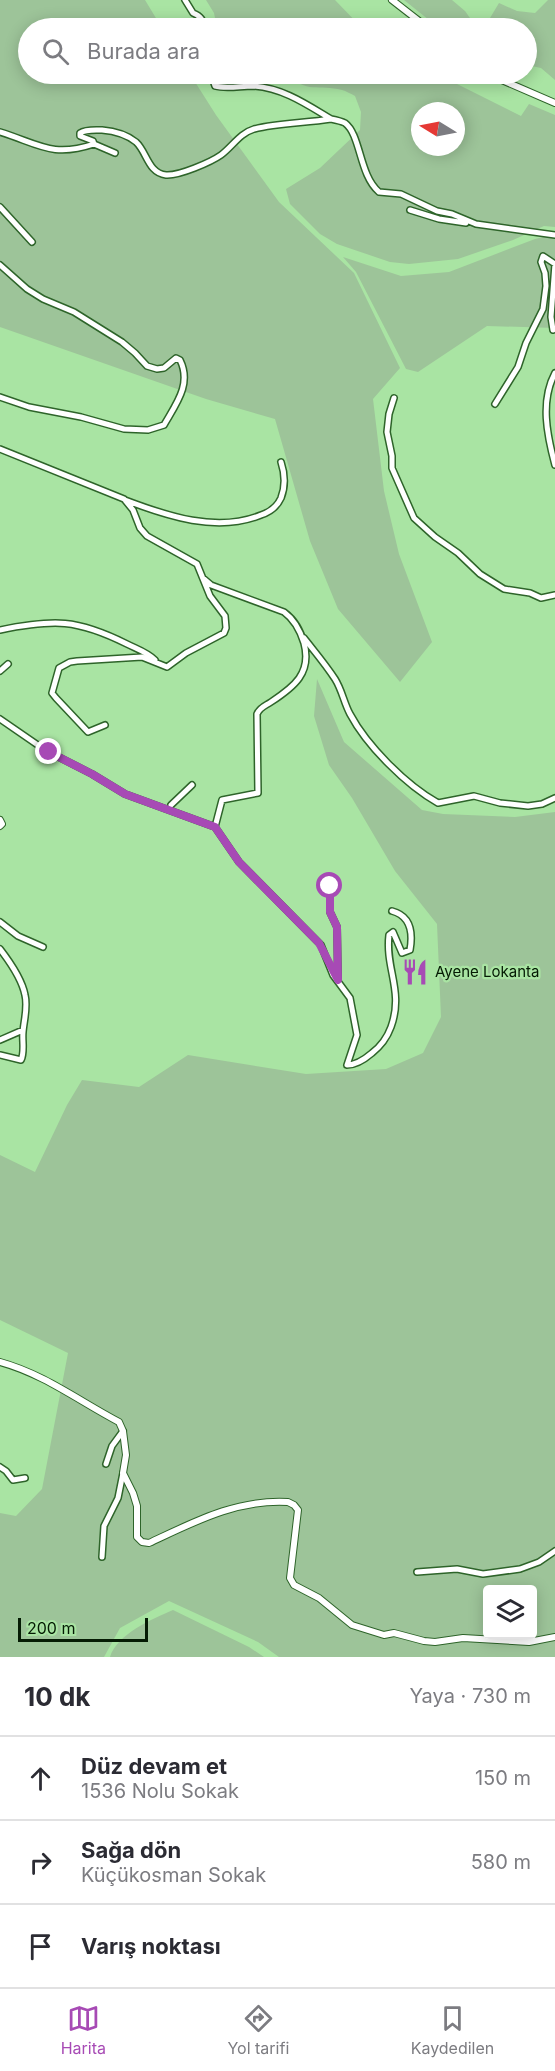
<!DOCTYPE html>
<html lang="tr">
<meta charset="utf-8">
<style>
body{margin:0;font-family:Inter,sans-serif;background:#f2f2f3;color:#2b2b33}
.controls{position:absolute;right:18px;bottom:18px;display:grid;overflow:hidden;border-radius:6px;box-shadow:0 3px 15px #0003}
.controls button{width:54px;height:54px;display:grid;place-items:center;padding:0;border:0;border-bottom:2px solid #e1e1e2;background:#fff;color:#2b2b33;font:30px sans-serif}
.compass{position:absolute;left:411px;top:102px;width:54px;height:54px;border-radius:50%;background:#fff;box-shadow:0 3px 15px #0003;rotate:280deg}
.scale{position:absolute;left:18px;bottom:15px;width:130px;box-sizing:border-box;padding-left:6px;border:3px solid #051b04;border-top:0;font-size:16px;line-height:21px;white-space:nowrap;color:#051b04;-webkit-text-stroke:4px #a9e4a3;paint-order:stroke}
.stop{position:absolute;width:18px;height:18px;margin:-14px;border:4px solid #a74ab5;border-radius:50%;background:#fff}
.stop.end{background:#a74ab5;border-color:#fff;box-shadow:0 2px 6px #0008}
.list{margin:0;padding:0;list-style:none}
h2{display:flex;justify-content:space-between;align-items:center;height:78px;margin:0;padding:0 24px;font-size:26px}
h2 small{font-size:20px;font-weight:400;color:#7c7c81}
.list li{display:grid;grid-template-columns:39px 1fr auto;gap:18px;align-items:center;box-sizing:border-box;height:84px;padding:0 24px;border-top:2px solid #e1e1e2}
.list b{display:block;font-size:22px;white-space:nowrap}
.list p{margin:0;font-size:20px;white-space:nowrap;color:#7c7c81}
.list em{font-size:20px;font-style:normal;color:#7c7c81}
.icon{flex:none;width:33px;height:33px;fill:none;stroke:currentColor;stroke-width:2;stroke-linecap:round;stroke-linejoin:round}
.map{position:relative;flex:none;width:555px;height:1657px;overflow:hidden}
.search{position:absolute;background:#fff;box-shadow:0 3px 15px #0003;left:18px;right:18px;top:18px;height:66px;display:flex;align-items:center;gap:15px;box-sizing:border-box;padding:0 21px;border-radius:33px;color:#7c7c81;font-size:22px}
.sheet{height:330px;background:#fff}
nav{display:flex;justify-content:space-around;align-items:center;box-sizing:border-box;height:84px;border-top:2px solid #e1e1e2;background:#fff;font-size:16px;color:#7c7c81}
nav a{display:grid;justify-items:center;gap:3px}
nav .on{color:#a74ab5}
.map>svg:first-child{display:block}
.green{fill:#9dc499;fill-rule:evenodd}
.lines{fill:none;stroke-linecap:round;stroke-linejoin:round}
.minor-casing{stroke:#2e642a;stroke-width:8}
.tertiary-casing{stroke:#2e642a;stroke-width:8}
.minor{stroke:#fff;stroke-width:5}
.tertiary{stroke:#fff;stroke-width:6}
.route{stroke:#a74ab5;stroke-width:8}
.labels{text-anchor:middle;stroke-width:4.5;stroke-linejoin:round;paint-order:stroke}
.poi-label{font-size:15px;fill:#051b04;stroke:#a9e4a3;text-anchor:start}
</style>
<div class="map">
<svg width="555" height="1657" viewBox="0 0 555 1657">
<rect width="100%" height="100%" fill="#a9e4a3"/>
<path class="green" d="M 0,0 L 145,0 L 162,28 L 28,28 L 28,74 L 190,74 L 216,115 L 279,202 L 354,273 L 400,368 L 373,399 L 384,491 L 399,554 L 432,642 L 400,682 L 338,609 L 310,541 L 275,419 L 206,399 L 0,327 Z
M 206,0 L 335,0 L 362,28 L 217,28 L 214,13 Z
M 404,0 L 452,0 L 465,11 L 477,28 L 439,28 Z
M 548,0 L 555,0 L 555,80 L 541,68 L 527,65 L 526,28 L 484,28 L 499,3 L 517,11 L 535,13 Z
M 287,74 L 457,74 L 453,82 L 521,116 L 529,104 L 555,115 L 555,227 L 544,226 L 513,240 L 458,259 L 409,264 L 390,262 L 337,244 L 320,234 L 290,204 L 286,189 L 320,168 L 360,130 L 361,112 L 355,96 C 351,94 346,91 342,90 C 319,84 306,94 287,74 ZM 420,111 L 456,111 L 456,147 L 420,147 Z
M 555,234 L 555,328 L 487,326 L 418,372 L 406,369 L 356,272 L 343,257 L 401,276 L 449,272 L 535,239 Z
M 317,679 L 344,742 L 422,810 L 443,814 L 515,817 L 555,812 L 555,1657 L 279,1657 L 258,1642 L 169,1601 L 120,1628 L 104,1657 L 0,1657 L 0,1513 L 16,1516 L 42,1489 L 68,1353 L 0,1320 L 0,1155 L 35,1172 L 67,1105 L 82,1080 L 139,1087 L 188,1055 L 306,1074 L 386,1069 L 423,1053 L 441,1017 L 437,924 L 395,871 L 352,798 L 329,765 L 314,716 ZM 488,1590 L 532,1590 L 532,1634 L 488,1634 Z
M 173,1610 L 249,1647 L 264,1657 L 110,1657 C 117,1634 152,1619 173,1610 Z"/>
<g class="lines">
<g class="minor-casing">
<path id="minor" d="M 185,0 L 193,13 C 201,16 203,20 205,28
M 211,74 L 215,86 C 226,89 240,86 253,86 C 283,88 306,104 331,119
M 0,132 C 39,144 52,158 94,144 L 115,153
M 94,144 L 93,141 L 80,136 L 80,133 C 86,129 95,130 102,130 C 114,131 126,134 136,142 C 147,152 148,173 166,175 C 179,176 211,162 221,155 C 232,147 240,133 254,129 C 278,123 306,123 331,119 C 336,120 341,121 345,123 C 361,135 359,175 379,192 L 401,194 L 437,211 L 452,214 L 476,224 L 555,235
M 0,207 L 32,242
M 410,210 L 439,219 L 466,223
M 0,265 L 27,289 L 43,299 L 74,312 L 122,342 L 135,353 L 147,366 L 157,369 L 164,368 L 176,358 L 180,360 C 192,384 176,404 164,425 L 148,430 L 124,429 L 81,417 L 29,407 L 0,397
M 553,330 L 551,317 L 555,264
M 555,373 C 540,401 547,435 555,465
M 394,398 L 389,414 L 387,432 L 392,456 L 392,468 L 414,518 L 435,537 L 458,553 L 480,574 L 504,589 L 530,593 L 541,598 L 555,595
M 495,404 L 518,367 L 526,343 L 543,309 L 546,286 L 545,273 L 541,262 L 543,256 L 555,264
M 0,449 L 124,499 L 133,510 L 140,528 L 147,536 L 197,564 L 210,596 L 225,616 L 226,628 L 224,633 L 186,653 L 167,667 L 142,657 L 77,661 L 70,662 L 59,668 L 52,693 L 56,698 L 88,732 L 105,725
M 125,500 C 167,516 217,533 261,515 C 270,512 277,507 281,498 C 286,485 285,474 281,462
M 204,579 L 211,585 L 284,612 C 295,620 300,630 304,643 C 312,673 294,687 271,702 C 265,706 260,707 257,714 L 258,793 L 222,800 L 215,827
M 0,630 C 54,619 77,619 127,644 C 137,649 147,652 155,660
M 304,638 C 315,652 326,665 335,679 C 342,690 344,703 350,714 C 367,746 406,785 438,803 L 474,796 L 500,803 L 528,806 L 542,804 L 555,798
M 0,671 L 8,664
M 0,719 L 45,750 L 92,774 L 125,794 L 215,827 L 239,862 L 321,945 L 333,975 L 350,998 L 357,1035 L 347,1065 C 357,1065 365,1059 372,1053 C 381,1046 387,1038 391,1027 C 404,991 385,969 389,935 L 393,932 L 402,953 L 410,950 C 413,933 411,916 392,911
M 171,805 L 192,785
M 328,877 L 330,886 L 330,912 L 337,927 L 338,980
M 0,922 L 18,936 L 43,947
M 0,949 C 10,962 22,979 25,995 C 28,1007 24,1020 23,1032 C 22,1041 25,1052 21,1060 L 0,1055
M 0,1040 L 23,1030
M 106,1464 L 112,1446 L 123,1431
M 0,1467 L 6,1471 L 13,1480 L 25,1478
M 102,1557 L 104,1526 L 118,1498 L 123,1473
M 417,1572 L 457,1569 L 483,1574 L 520,1569 L 539,1562 L 555,1551"/>
</g>
<g class="tertiary-casing">
<path id="tertiary" d="M 392,0 L 428,28
M 488,74 L 555,103
M 0,820 L 2,824 L 0,826
M 0,1362 C 44,1374 79,1401 119,1422 L 123,1431 L 126,1455 L 123,1473 L 133,1493 L 137,1506 L 137,1537 L 142,1542 L 149,1543 C 194,1522 237,1499 288,1502 L 294,1505 L 298,1510 L 290,1578 L 294,1585 L 319,1598 L 352,1625 L 384,1635 L 394,1633 L 424,1641 L 435,1642 L 463,1638 L 529,1642 L 555,1637"/>
</g>
<use href="#minor" class="minor"/>
<use href="#tertiary" class="tertiary"/>
</g>
<g class="lines">
<path class="route" d="M 49,752 L 92,774 L 125,794 L 215,827 L 239,862 L 319,943 L 338,980 L 337,927 L 330,912 L 330,886"/>
</g>
<defs>
<g id="restaurant-bare" transform="scale(2.07)"><path d="M-5-6h1v4h1v-4h1v4h1v-4h1v5L-1.5 .5V6h-2V.5L-5-1ZM5-6V6H3V1.5H1.5Q1.5-4 5-6Z" fill="#a74ab5" stroke="#a9e4a3" stroke-width="2.5" paint-order="stroke"/></g>
</defs>
<g fill-rule="evenodd">
<use href="#restaurant-bare" x="415" y="972"/>
</g>
<g class="labels">
<g class="poi-label">
<text x="435" y="977">Ayene Lokanta</text>
</g>
</g>
</svg>
<div class="controls">
<button><svg class="icon" aria-label="layers" viewBox="0 0 24 24"><path d="M12 4l9 5-9 5-9-5zM3 14l9 5 9-5"/></svg></button>
</div>
<svg class="compass" viewBox="-18 -18 36 36"><path d="M0-13l5 13h-10z" fill="#e53935"/><path d="M0 13l5-13h-10z" fill="#7c7c81"/></svg>
<div class="scale">200 m</div>
<div class="stop" style="left:330px;top:886px"></div>
<div class="stop end" style="left:49px;top:752px"></div>
<div class="search"><svg class="icon" aria-label="search" viewBox="0 0 24 24"><circle cx="10" cy="10" r="6"/><path d="M15 15l6 6"/></svg>Burada ara</div>
</div>
<section class="sheet">
<h2>10 dk<small>Yaya · 730 m</small></h2>
<ul class="list">
<li><svg class="icon" aria-label="ahead" viewBox="0 0 24 24"><path d="M12 20V5M6 11l6-6 6 6"/></svg><div><b>Düz devam et</b><p>1536 Nolu Sokak</p></div><em>150 m</em></li>
<li><svg class="icon" aria-label="right" viewBox="0 0 24 24"><path d="M7 20v-9h11M14 6l5 5-5 5"/></svg><div><b>Sağa dön</b><p>Küçükosman Sokak</p></div><em>580 m</em></li>
<li><svg class="icon" aria-label="arrive" viewBox="0 0 24 24"><path d="M6 21V4h12l-3 4 3 4H6"/></svg><div><b>Varış noktası</b></div></li>
</ul>
</section>
<nav>
<a class="on"><svg class="icon" aria-label="map" viewBox="0 0 24 24"><path d="M3 6l6-2 6 2 6-2v14l-6 2-6-2-6 2zM9 4v14M15 6v14"/></svg>Harita</a>
<a><svg class="icon" aria-label="directions" viewBox="0 0 24 24"><path d="M12 3l9 9-9 9-9-9zM9 14v-3h6M13 9l2 2-2 2"/></svg>Yol tarifi</a>
<a><svg class="icon" aria-label="saved" viewBox="0 0 24 24"><path d="M7 4h10v16l-5-4-5 4z"/></svg>Kaydedilen</a>
</nav>
